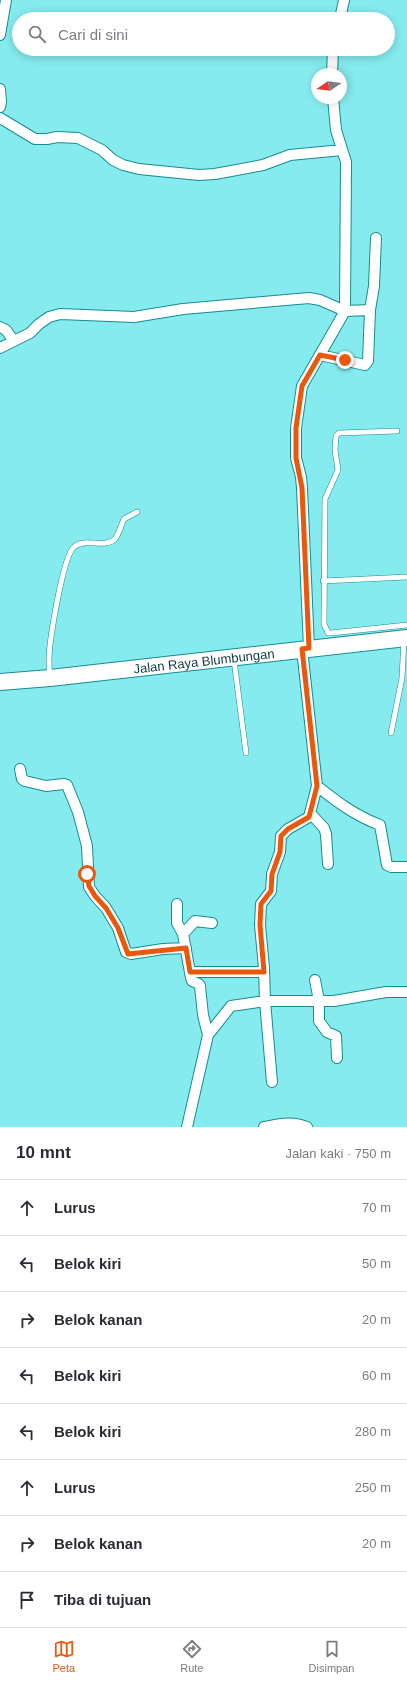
<!DOCTYPE html>
<html lang="id">
<meta charset="utf-8">
<style>
body{margin:0;font-family:Arial,sans-serif;background:#f2f2f3;color:#2b2b33}
.compass{position:absolute;left:311px;top:68px;width:36px;height:36px;border-radius:50%;background:#fff;box-shadow:0 2px 10px #0003;rotate:257deg}
.stop{position:absolute;width:12px;height:12px;margin:-9px;border:3px solid #ea580c;border-radius:50%;background:#fff}
.stop.end{background:#ea580c;border-color:#fff;box-shadow:0 1px 4px #0008}
.list{margin:0;padding:0;list-style:none}
h2{display:flex;justify-content:space-between;align-items:center;height:52px;margin:0;padding:0 16px;font-size:17px}
h2 small{font-size:13px;font-weight:400;color:#7c7c81}
.list li{display:grid;grid-template-columns:26px 1fr auto;gap:12px;align-items:center;box-sizing:border-box;height:56px;padding:0 16px;border-top:1px solid #e1e1e2}
.list b{display:block;font-size:15px;white-space:nowrap}
.list em{font-size:13px;font-style:normal;color:#7c7c81}
.icon{flex:none;width:22px;height:22px;fill:none;stroke:currentColor;stroke-width:2;stroke-linecap:round;stroke-linejoin:round}
.map{position:relative;flex:none;width:407px;height:1127px;overflow:hidden}
.search{position:absolute;background:#fff;box-shadow:0 2px 10px #0003;left:12px;right:12px;top:12px;height:44px;display:flex;align-items:center;gap:10px;box-sizing:border-box;padding:0 14px;border-radius:22px;color:#7c7c81;font-size:15px}
.sheet{height:500px;background:#fff}
nav{display:flex;justify-content:space-around;align-items:center;box-sizing:border-box;height:56px;border-top:1px solid #e1e1e2;background:#fff;font-size:11px;color:#7c7c81}
nav a{display:grid;justify-items:center;gap:2px}
nav .on{color:#ea580c}
.map>svg:first-child{display:block}
.lines{fill:none;stroke-linecap:round;stroke-linejoin:round}
.service-casing{stroke:#148d91;stroke-width:6}
.minor-casing{stroke:#148d91;stroke-width:12}
.primary-casing{stroke:#148d91;stroke-width:18}
.service{stroke:#fff;stroke-width:5}
.minor{stroke:#fff;stroke-width:10}
.primary{stroke:#fff;stroke-width:16}
.route{stroke:#ea580c;stroke-width:5}
.labels{text-anchor:middle;stroke-width:3;stroke-linejoin:round;paint-order:stroke}
.street-label{font-size:13px;fill:#0e3c3e;stroke:#85ebef}
</style>
<div class="map">
<svg width="407" height="1127" viewBox="0 0 407 1127">
<rect width="100%" height="100%" fill="#85ebef"/>
<g class="lines">
<g class="service-casing">
<path id="service" d="M 397,431 L 339,433 L 336,436 L 335,450 L 338,470 L 325,499 L 324,624 L 328,633 L 331,633 L 407,625
M 323,581 L 407,577
M 234,660 L 246,753
M 50,675 C 49,670 49,665 49,660 C 49,642 63,556 74,547 C 85,537 105,549 115,539 C 119,534 121,525 124,519 L 137,512
M 391,733 L 402,678 L 404,640"/>
</g>
<g class="minor-casing">
<path id="minor" d="M 340,19 L 344,0
M 0,35 L 6,0
M 332,74 L 333,49
M 0,89 L 1,102 L 0,107
M 0,118 L 35,139 L 47,139 L 57,137 L 78,138 L 102,150 L 113,160 L 123,165 L 139,169 L 199,175 L 215,174 L 263,165 L 290,155 L 342,150
M 0,327 L 6,330 L 14,341
M 0,348 L 30,333 L 39,324 L 49,317 L 60,314 L 134,317 L 183,309 L 309,298 L 320,300 L 345,311 L 370,310 L 374,286 L 376,238
M 320,355 L 365,365 L 368,361 L 370,310
M 309,648 L 302,488 L 301,477 L 296,458 L 296,428 L 302,386 L 345,311 L 346,162 L 336,130 L 333,98
M 20,769 L 22,779 L 25,781 L 46,786 L 64,784 L 67,785 L 78,812 L 87,846 L 89,887 L 95,896 L 106,908 L 118,928 L 126,952 L 131,954 L 163,949 L 186,948
M 317,786 C 337,802 356,816 380,825 L 387,865 L 391,867 L 407,867
M 311,814 L 324,828 L 326,834 L 328,864
M 177,904 L 177,923 L 183,934 L 191,978 L 192,981 L 199,984 L 200,986 L 203,1015 L 208,1035
M 183,934 L 195,921 L 212,923
M 190,972 L 264,972
M 315,980 L 319,1001 L 319,1021 L 327,1032 L 336,1036 L 337,1058
M 272,1082 L 265,1001 L 334,1001 L 386,992 L 407,992
M 187,1127 L 208,1035 L 231,1006 L 265,1001 L 264,968 L 260,925 L 261,904 L 271,891 L 272,874 L 280,852 L 281,836 L 288,829 L 309,817 L 317,786 L 302,649
M 264,1127 C 280,1124 292,1121 307,1127"/>
</g>
<g class="primary-casing">
<g id="primary">
<path id="s1" d="M 0,682 L 50,678 L 407,638"/>
</g>
</g>
<use href="#service" class="service"/>
<use href="#minor" class="minor"/>
<use href="#primary" class="primary"/>
</g>
<g class="lines">
<path class="route" d="M 87,874 L 89,886 L 95,896 L 106,908 L 118,928 L 128,954 L 186,948 L 190,972 L 264,972 L 260,925 L 261,904 L 271,891 L 272,874 L 280,852 L 281,836 L 288,829 L 309,817 L 317,786 L 302,649 L 309,648 L 302,488 L 296,458 L 296,428 L 302,386 L 320,355 L 345,360"/>
</g>
<g class="labels">
<g class="street-label">
<text dy="5" stroke="none"><textPath href="#s1" startOffset="205">Jalan Raya Blumbungan</textPath></text>
</g>
</g>
</svg>
<svg class="compass" viewBox="-18 -18 36 36"><path d="M0-13l5 13h-10z" fill="#e53935"/><path d="M0 13l5-13h-10z" fill="#7c7c81"/></svg>
<div class="stop" style="left:87px;top:874px"></div>
<div class="stop end" style="left:345px;top:360px"></div>
<div class="search"><svg class="icon" aria-label="search" viewBox="0 0 24 24"><circle cx="10" cy="10" r="6"/><path d="M15 15l6 6"/></svg>Cari di sini</div>
</div>
<section class="sheet">
<h2>10 mnt<small>Jalan kaki · 750 m</small></h2>
<ul class="list">
<li><svg class="icon" aria-label="ahead" viewBox="0 0 24 24"><path d="M12 20V5M6 11l6-6 6 6"/></svg><div><b>Lurus</b></div><em>70 m</em></li>
<li><svg class="icon" aria-label="left" viewBox="0 0 24 24"><path d="M17 20v-9H6M10 6l-5 5 5 5"/></svg><div><b>Belok kiri</b></div><em>50 m</em></li>
<li><svg class="icon" aria-label="right" viewBox="0 0 24 24"><path d="M7 20v-9h11M14 6l5 5-5 5"/></svg><div><b>Belok kanan</b></div><em>20 m</em></li>
<li><svg class="icon" aria-label="left" viewBox="0 0 24 24"><path d="M17 20v-9H6M10 6l-5 5 5 5"/></svg><div><b>Belok kiri</b></div><em>60 m</em></li>
<li><svg class="icon" aria-label="left" viewBox="0 0 24 24"><path d="M17 20v-9H6M10 6l-5 5 5 5"/></svg><div><b>Belok kiri</b></div><em>280 m</em></li>
<li><svg class="icon" aria-label="ahead" viewBox="0 0 24 24"><path d="M12 20V5M6 11l6-6 6 6"/></svg><div><b>Lurus</b></div><em>250 m</em></li>
<li><svg class="icon" aria-label="right" viewBox="0 0 24 24"><path d="M7 20v-9h11M14 6l5 5-5 5"/></svg><div><b>Belok kanan</b></div><em>20 m</em></li>
<li><svg class="icon" aria-label="arrive" viewBox="0 0 24 24"><path d="M6 21V4h12l-3 4 3 4H6"/></svg><div><b>Tiba di tujuan</b></div></li>
</ul>
</section>
<nav>
<a class="on"><svg class="icon" aria-label="map" viewBox="0 0 24 24"><path d="M3 6l6-2 6 2 6-2v14l-6 2-6-2-6 2zM9 4v14M15 6v14"/></svg>Peta</a>
<a><svg class="icon" aria-label="directions" viewBox="0 0 24 24"><path d="M12 3l9 9-9 9-9-9zM9 14v-3h6M13 9l2 2-2 2"/></svg>Rute</a>
<a><svg class="icon" aria-label="saved" viewBox="0 0 24 24"><path d="M7 4h10v16l-5-4-5 4z"/></svg>Disimpan</a>
</nav>
